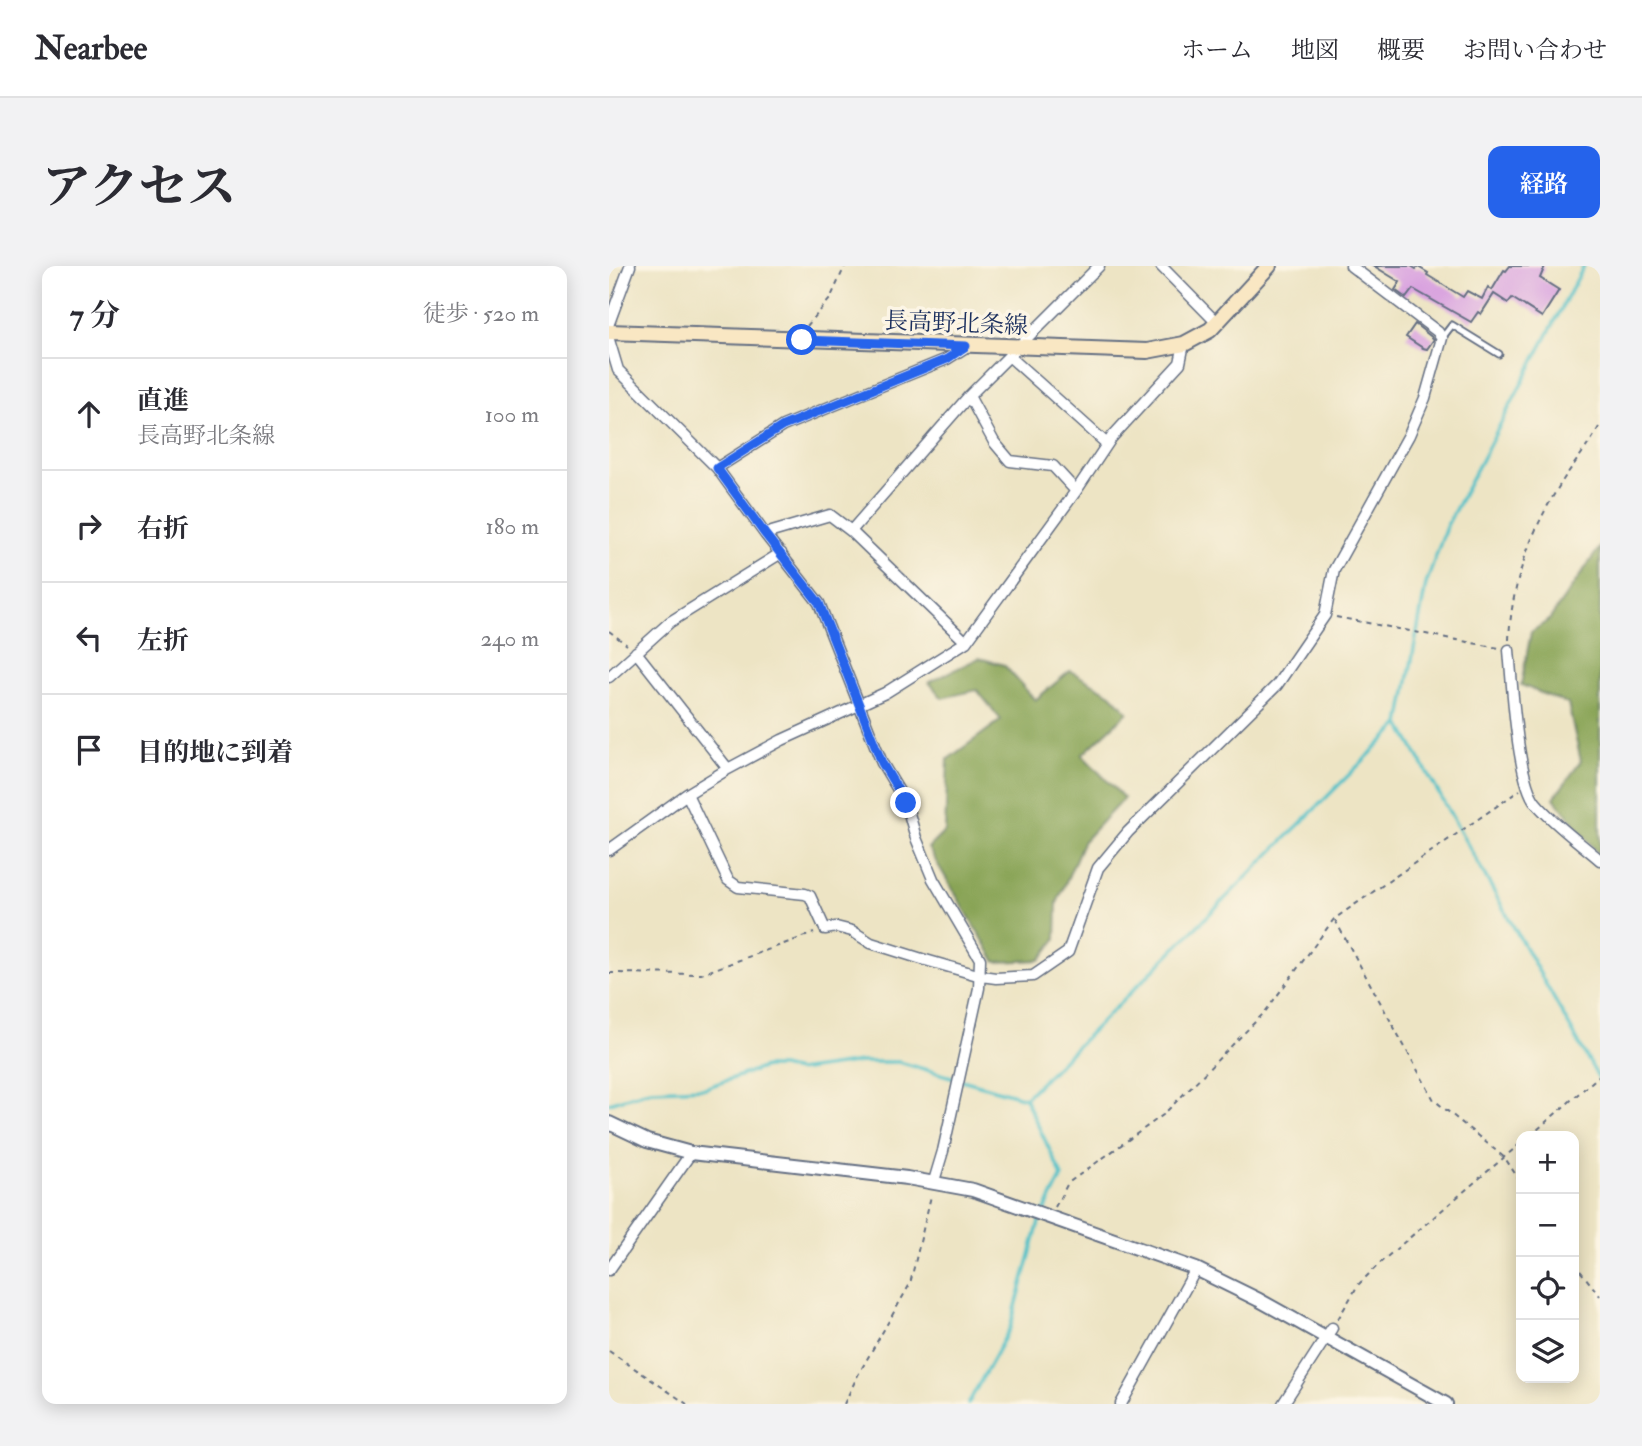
<!DOCTYPE html>
<html lang="ja">
<meta charset="utf-8">
<style>
body{margin:0;font-family:"IM FELL Double Pica","Noto Serif JP",serif;background:#f2f2f3;color:#2b2b33}
.controls{position:absolute;right:21px;bottom:21px;display:grid;overflow:hidden;border-radius:14px;box-shadow:0 4px 18px #0003}
.controls button{width:63px;height:63px;display:grid;place-items:center;padding:0;border:0;border-bottom:2px solid #e1e1e2;background:#fff;color:#2b2b33;font:35px sans-serif}
.stop{position:absolute;width:21px;height:21px;margin:-16px;border:5px solid #2563eb;border-radius:50%;background:#fff}
.stop.end{background:#2563eb;border-color:#fff;box-shadow:0 2px 7px #0008}
.list{margin:0;padding:0;list-style:none}
h2{display:flex;justify-content:space-between;align-items:center;height:91px;margin:0;padding:0 28px;font-size:30px}
h2 small{font-size:23px;font-weight:400;color:#7c7c81}
.list li{display:grid;grid-template-columns:46px 1fr auto;gap:21px;align-items:center;box-sizing:border-box;height:112px;padding:0 28px;border-top:2px solid #e1e1e2}
.list b{display:block;font-size:26px;white-space:nowrap}
.list p{margin:0;font-size:23px;white-space:nowrap;color:#7c7c81}
.list em{font-size:23px;font-style:normal;color:#7c7c81}
.icon{flex:none;width:38px;height:38px;fill:none;stroke:currentColor;stroke-width:2;stroke-linecap:round;stroke-linejoin:round}
.map{position:relative;flex:none;width:991px;height:1138px;overflow:hidden;border-radius:14px}
header{display:flex;align-items:center;gap:42px;box-sizing:border-box;height:98px;padding:0 35px;background:#fff;border-bottom:2px solid #e1e1e2}
header strong{font-size:33px}
nav{display:flex;gap:38px;margin-inline-start:auto;font-size:24px}
.intro{display:flex;align-items:center;justify-content:space-between;box-sizing:border-box;height:168px;padding:0 42px}
h1{margin:0;font-size:49px}
.button{padding:18px 32px;border-radius:14px;background:#2563eb;color:#fff;font-size:24px;font-weight:700}
main{display:flex;gap:42px;padding:0 42px}
aside{flex:1;background:#fff;border-radius:14px;box-shadow:0 4px 18px #0003}
.map>svg:first-child{display:block}
.forest{fill:#89a456;stroke:#526a5a;stroke-width:2}
.lines{fill:none;stroke-linecap:round;stroke-linejoin:round}
.stream{stroke:#53c1c8;stroke-width:3.5}
.building{fill:#d8a0df}
.service-casing{stroke:#646e82;stroke-width:9}
.minor-casing{stroke:#646e82;stroke-width:13}
.tertiary-casing{stroke:#646e82;stroke-width:16}
.secondary-casing{stroke:#646e82;stroke-width:18}
.path{stroke:#646e82;stroke-width:2;stroke-dasharray:5 5;stroke-linecap:butt}
.service{stroke:#fff;stroke-width:5}
.minor{stroke:#fff;stroke-width:10}
.tertiary{stroke:#fff;stroke-width:12}
.secondary{stroke:#f9e7c3;stroke-width:14}
.route{stroke:#2563eb;stroke-width:9}
.labels{text-anchor:middle;stroke-width:7;stroke-linejoin:round;paint-order:stroke}
.street-label{font-size:24px;fill:#1b2f5e;stroke:#fcf5e5}
</style>
<header>
<strong>Nearbee</strong>
<nav><a>ホーム</a><a>地図</a><a>概要</a><a>お問い合わせ</a></nav>
</header>
<div class="intro"><h1>アクセス</h1><a class="button">経路</a></div>
<main>
<aside>
<h2>7 分<small>徒歩 · 520 m</small></h2>
<ul class="list">
<li><svg class="icon" aria-label="ahead" viewBox="0 0 24 24"><path d="M12 20V5M6 11l6-6 6 6"/></svg><div><b>直進</b><p>長高野北条線</p></div><em>100 m</em></li>
<li><svg class="icon" aria-label="right" viewBox="0 0 24 24"><path d="M7 20v-9h11M14 6l5 5-5 5"/></svg><div><b>右折</b></div><em>180 m</em></li>
<li><svg class="icon" aria-label="left" viewBox="0 0 24 24"><path d="M17 20v-9H6M10 6l-5 5 5 5"/></svg><div><b>左折</b></div><em>240 m</em></li>
<li><svg class="icon" aria-label="arrive" viewBox="0 0 24 24"><path d="M6 21V4h12l-3 4 3 4H6"/></svg><div><b>目的地に到着</b></div></li>
</ul>
</aside>
<div class="map">
<svg width="991" height="1138" viewBox="0 0 991 1138">
<rect width="100%" height="100%" fill="#fcf5e5"/>
<filter id="ink" filterUnits="userSpaceOnUse"><feTurbulence type="fractalNoise" baseFrequency=".0143" numOctaves="2"/><feDisplacementMap in="SourceGraphic" scale="14" xChannelSelector="R" yChannelSelector="G"/><feConvolveMatrix kernelMatrix="1 2 1 2 8 2 1 2 1" color-interpolation-filters="sRGB"/></filter>
<filter id="wash" filterUnits="userSpaceOnUse"><feTurbulence type="fractalNoise" baseFrequency=".00686" numOctaves="4" result="noise"/><feDisplacementMap in="SourceGraphic" scale="28" xChannelSelector="R" yChannelSelector="G"/><feGaussianBlur stdDeviation="1.57" result="paint"/><feColorMatrix in="noise" values="0 0 0 0 0 0 0 0 0 0 0 0 0 0 0 0 0 1.4 0 .05"/><feComposite in="paint" operator="in"/></filter>
<g filter="url(#wash)">
<rect width="100%" height="100%" fill="#ede4c4"/>
<path class="forest" d="M 991,281 L 991,590 L 945,532 L 972,495 L 959,438 L 912,419 L 922,366 L 940,354 Z
M 370,392 L 395,399 L 426,434 L 461,405 L 502,428 L 519,446 L 473,489 L 515,532 L 474,576 L 448,637 L 447,673 L 431,694 L 387,696 L 319,582 L 336,565 L 339,493 L 392,454 L 368,424 L 333,432 L 320,416 Z"/>
<g class="lines">
<path class="stream" d="M 975,0 L 837,261 L 817,318 L 791,458 L 991,815
M 0,837 L 42,824 L 96,822 L 156,801 L 172,801 L 188,805 L 252,796 L 290,796 L 416,832 L 791,458
M 359,1138 L 401,1062 L 430,956 L 453,910 L 416,832"/>
</g>
<g id="blocks">
<path class="building" d="M 765,0 L 802,0 L 807,3 L 809,1 L 819,7 L 818,9 L 854,31 L 858,25 L 873,33 L 879,21 L 883,24 L 895,4 L 897,5 L 901,0 L 936,0 L 931,12 L 950,24 L 933,51 L 903,32 L 899,37 L 885,28 L 872,48 L 869,46 L 862,56 L 804,23 L 797,32 L 786,24 L 791,16 Z
M 806,58 L 825,73 L 818,83 L 814,82 L 797,71 Z"/>
</g>
</g>
<g filter="url(#ink)">
<use href="#blocks" fill-opacity="0" stroke="#646e82" stroke-width="2"/>
<g class="lines">
<g class="service-casing">
<path id="service" d="M 833,72 L 843,59 L 890,88"/>
</g>
<g class="minor-casing">
<path id="minor" d="M 552,0 L 608,57
M 0,57 L 21,0
M 0,74 L 9,104 L 108,202 L 156,268 L 210,337 L 273,497 L 297,537 L 307,572 L 324,613 L 371,693 L 370,722 L 334,885 L 325,915
M 400,90 L 498,178
M 360,130 L 385,176 L 401,195 L 444,200 L 467,225
M 108,202 L 174,160 L 338,93 L 357,81
M 242,265 L 360,130 L 490,0
M 156,268 L 221,249 L 242,265 L 357,376
M 900,384 C 903,416 908,515 927,537 C 945,558 970,576 991,594
M 27,386 L 119,503
M 0,411 L 61,356 L 172,287
M 78,528 L 119,614 L 129,621 L 196,628 L 201,630 L 216,663 L 227,661 L 243,665 L 262,677 L 313,693 L 372,710 L 387,712 L 424,710 L 459,686 L 489,602 L 519,566 L 668,419 L 716,349 L 725,304 L 800,169 L 816,132 L 833,72 L 829,66 L 742,0
M 0,584 L 78,528 L 119,503 L 173,474 L 276,427 L 357,376 L 467,225 L 503,171 L 571,97 L 575,78
M 0,1004 L 82,887
M 512,1138 L 587,1003
M 674,1138 L 723,1062"/>
</g>
<g class="tertiary-casing">
<path id="tertiary" d="M 0,857 L 38,875 L 82,887 L 298,912 L 364,924 L 587,1003 L 650,1034 L 837,1138"/>
</g>
<g class="secondary-casing">
<path id="secondary" d="M 0,66 L 538,85 L 575,78 L 601,64 L 660,0"/>
</g>
<path class="path" d="M 198,60 L 221,33 L 236,0
M 727,351 L 890,382
M 0,365 L 18,379
M 900,374 C 902,320 921,267 949,222 C 962,200 979,182 991,159
M 726,654 L 825,834 L 896,892 L 912,917
M 0,707 L 92,708 L 205,667
M 921,870 L 991,809
M 446,941 L 459,917 L 554,849 L 656,746 L 725,653 L 911,524
M 965,997 L 991,1030
M 729,1053 L 749,1019 L 772,996 L 912,877
M 0,1085 L 78,1138
M 235,1138 L 249,1109 L 301,1018 L 322,930"/>
<use href="#service" class="service"/>
<use href="#minor" class="minor"/>
<use href="#tertiary" class="tertiary"/>
<use href="#secondary" class="secondary"/>
</g>
</g>
<g class="lines" filter="url(#ink)">
<path class="route" d="M 193,74 L 357,80 L 338,93 L 174,160 L 108,202 L 156,268 L 210,337 L 273,497 L 297,537"/>
</g>
<g class="labels">
<g class="street-label">
<text transform="translate(347 57) rotate(2)" y="8">長高野北条線</text>
</g>
</g>
</svg>
<div class="controls">
<button>+</button>
<button>−</button>
<button><svg class="icon" aria-label="locate" viewBox="0 0 24 24"><circle cx="12" cy="12" r="6"/><path d="M12 2v4M12 18v4M2 12h4M18 12h4"/></svg></button>
<button><svg class="icon" aria-label="layers" viewBox="0 0 24 24"><path d="M12 4l9 5-9 5-9-5zM3 14l9 5 9-5"/></svg></button>
</div>
<div class="stop" style="left:193px;top:74px"></div>
<div class="stop end" style="left:297px;top:537px"></div>
</div>
</main>
